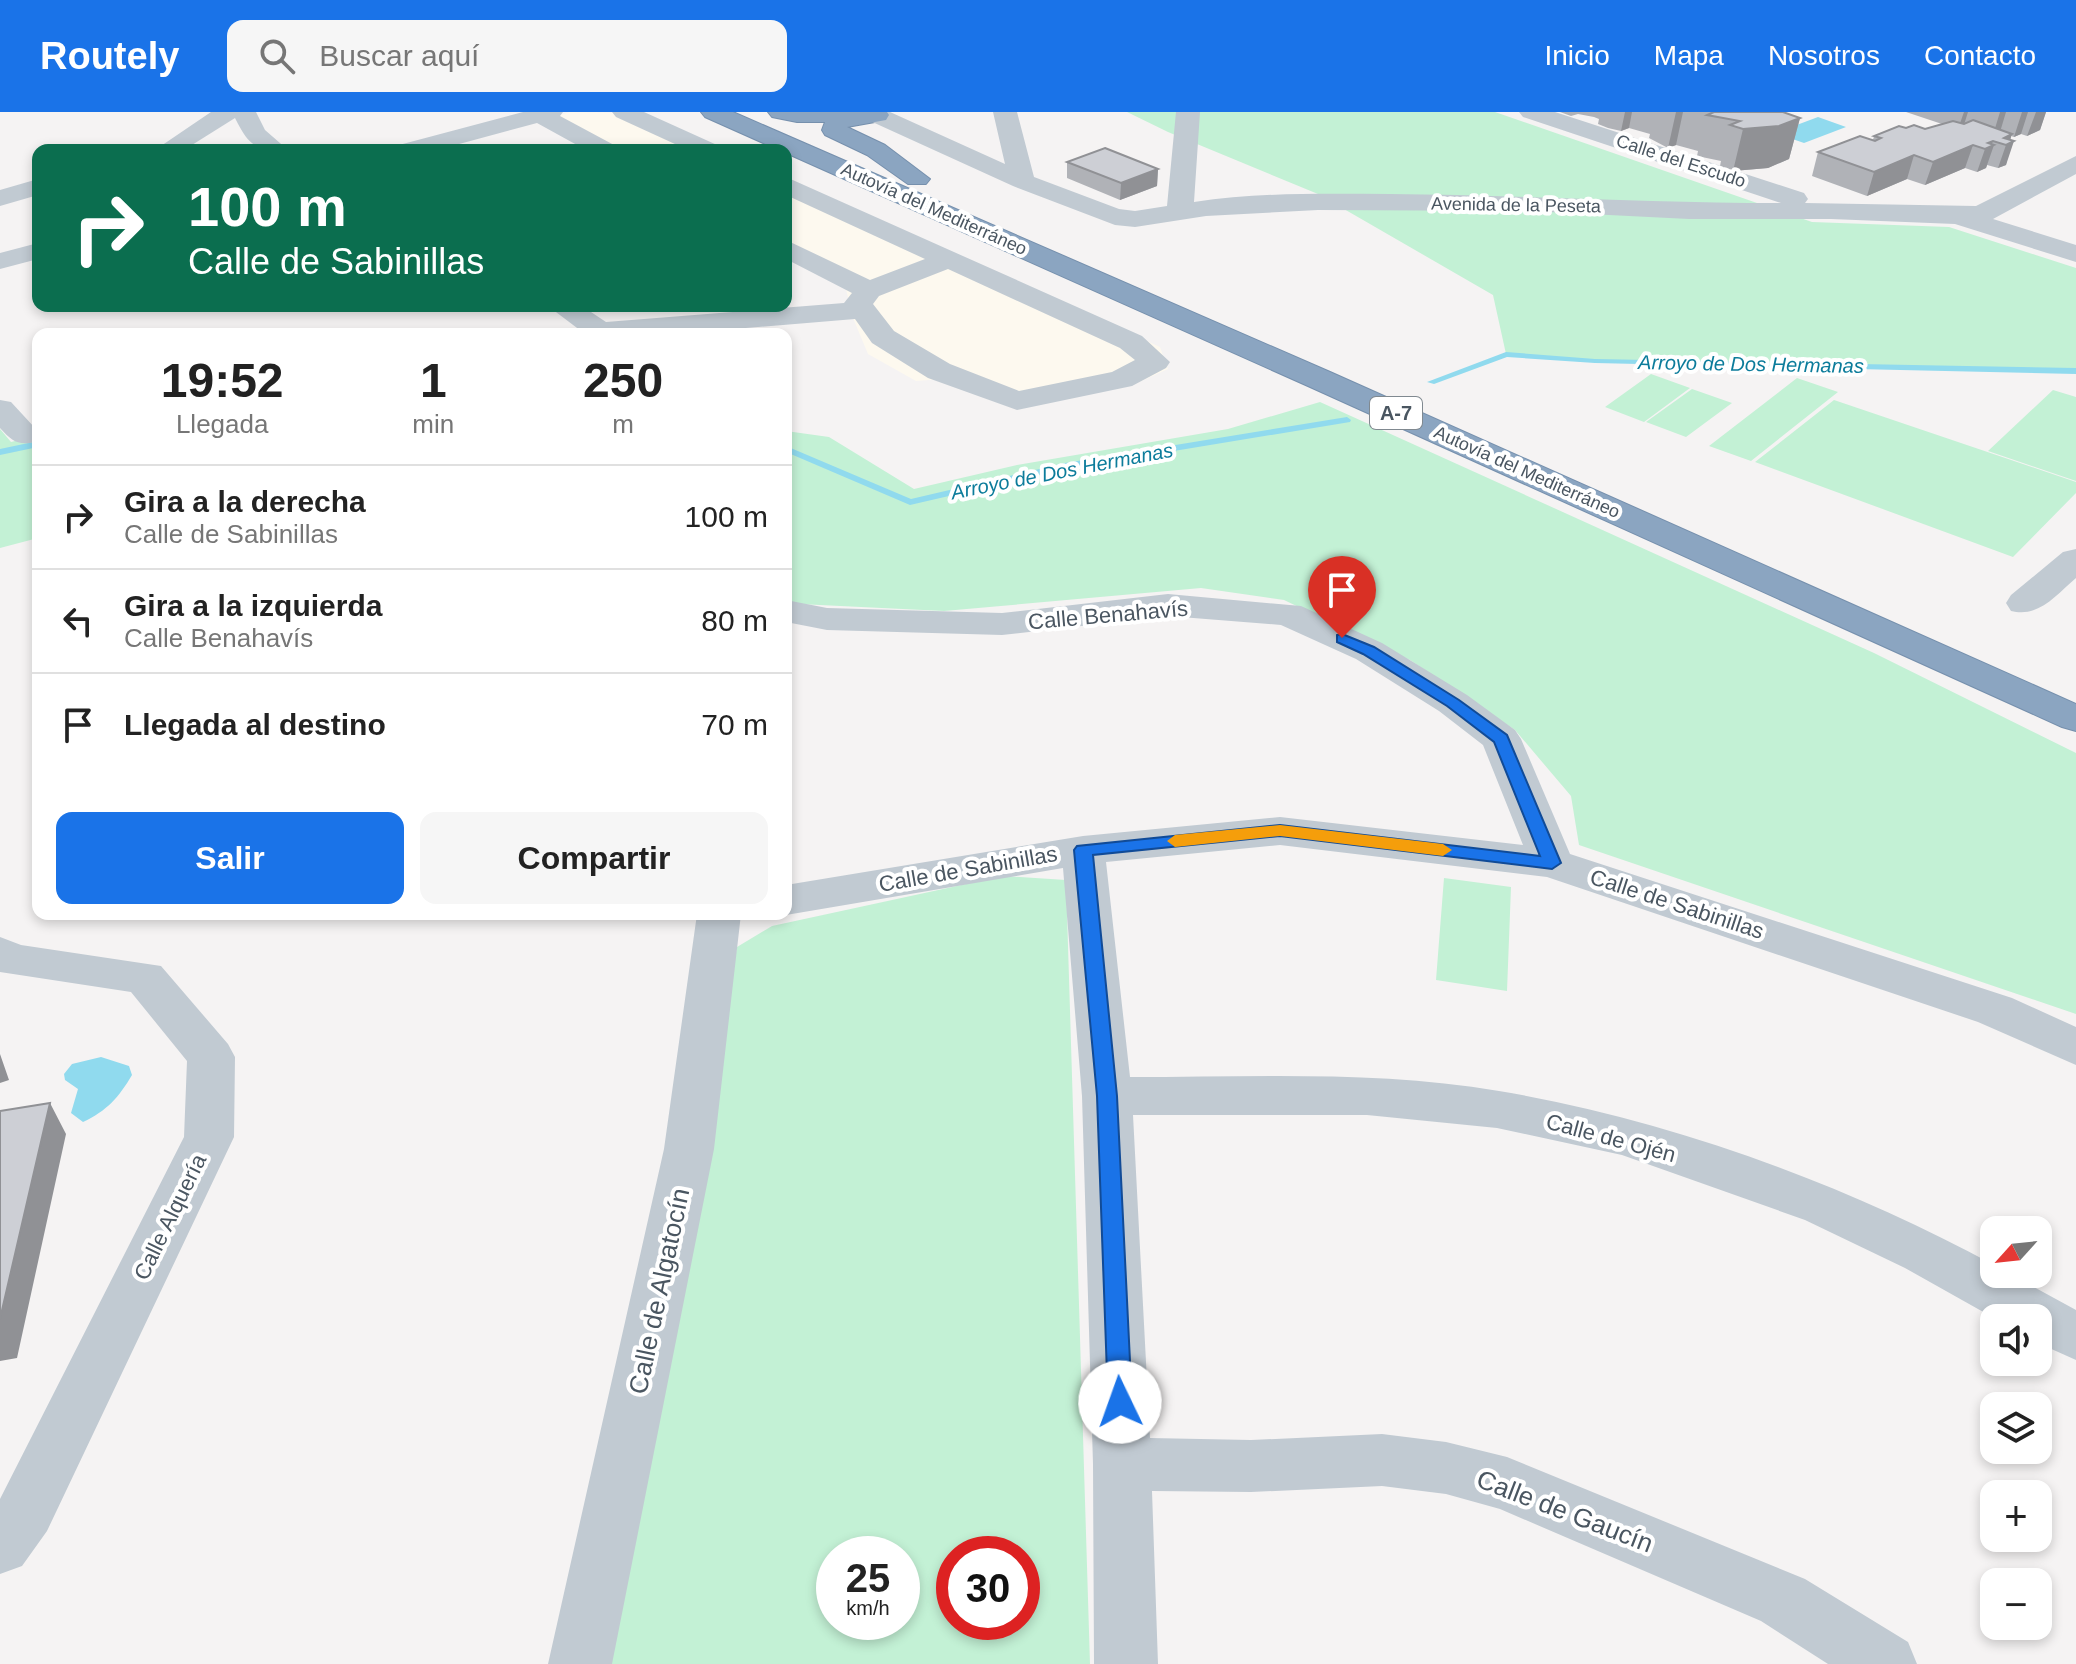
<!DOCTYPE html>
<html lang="es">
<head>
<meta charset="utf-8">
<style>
  :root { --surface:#fff; --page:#f6f6f6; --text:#222; --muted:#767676; --line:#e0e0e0; --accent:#1a73e8 }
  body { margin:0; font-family:Helvetica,sans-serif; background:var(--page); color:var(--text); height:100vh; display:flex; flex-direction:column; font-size:30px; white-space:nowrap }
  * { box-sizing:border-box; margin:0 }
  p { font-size:26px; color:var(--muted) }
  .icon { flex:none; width:44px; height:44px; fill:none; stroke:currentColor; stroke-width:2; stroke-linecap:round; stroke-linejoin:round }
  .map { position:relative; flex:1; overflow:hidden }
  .side { position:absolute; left:32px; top:216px; width:760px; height:592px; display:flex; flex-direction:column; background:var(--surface); border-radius:16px; box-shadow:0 4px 12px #0003 }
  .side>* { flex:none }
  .hud { position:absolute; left:32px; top:32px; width:760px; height:168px; border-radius:16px; box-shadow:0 4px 12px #0003; background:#0b6e4f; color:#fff; overflow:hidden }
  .needle { width:52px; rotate:243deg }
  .fabs { position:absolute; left:1980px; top:1104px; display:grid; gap:16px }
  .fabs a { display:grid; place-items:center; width:72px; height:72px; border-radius:16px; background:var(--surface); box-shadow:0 4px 12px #0003; font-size:40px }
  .speed { position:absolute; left:816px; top:1424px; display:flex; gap:16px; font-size:40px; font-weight:700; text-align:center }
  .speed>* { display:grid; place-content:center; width:104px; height:104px; border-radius:50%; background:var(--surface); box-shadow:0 4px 12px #0003; line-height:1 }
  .speed small { font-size:20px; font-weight:400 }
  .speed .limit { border:12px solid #d22; background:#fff; color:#111 }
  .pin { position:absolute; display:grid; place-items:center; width:68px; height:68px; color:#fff; margin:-82px -34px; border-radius:50% 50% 50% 0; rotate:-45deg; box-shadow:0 0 8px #0007 }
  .pin .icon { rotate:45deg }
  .me { position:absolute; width:88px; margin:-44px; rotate:357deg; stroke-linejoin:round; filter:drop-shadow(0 0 6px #0008) }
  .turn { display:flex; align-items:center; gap:28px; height:168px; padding:0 24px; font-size:36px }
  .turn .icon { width:104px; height:104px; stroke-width:2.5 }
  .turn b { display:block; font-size:56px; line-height:68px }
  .eta { display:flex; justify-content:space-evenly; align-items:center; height:136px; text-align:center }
  .eta b { font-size:48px; font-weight:600; line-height:56px }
  .primary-button { display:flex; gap:16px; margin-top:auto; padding:16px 24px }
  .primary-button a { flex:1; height:92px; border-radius:16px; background:var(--accent); color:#fff; font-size:32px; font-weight:600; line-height:92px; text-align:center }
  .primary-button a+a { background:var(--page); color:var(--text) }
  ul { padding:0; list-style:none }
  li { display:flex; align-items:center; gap:24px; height:104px; padding:0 24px; border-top:2px solid var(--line) }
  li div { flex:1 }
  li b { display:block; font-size:30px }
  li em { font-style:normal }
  header { display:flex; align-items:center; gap:48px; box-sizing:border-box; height:112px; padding:0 40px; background:var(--accent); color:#fff }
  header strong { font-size:38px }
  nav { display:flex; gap:44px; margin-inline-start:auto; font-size:28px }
  .search { width:560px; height:72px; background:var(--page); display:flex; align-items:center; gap:20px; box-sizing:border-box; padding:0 28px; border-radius:16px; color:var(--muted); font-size:30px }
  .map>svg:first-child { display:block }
  .commercial { fill:#fdf9ef }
  .green { fill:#c3f1d5; fill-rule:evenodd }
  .water { fill:#90daee }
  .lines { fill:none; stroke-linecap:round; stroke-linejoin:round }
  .stream { fill:#90daee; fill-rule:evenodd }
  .highway-casing { stroke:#7690ad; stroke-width:2 }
  .minor { fill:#c1cad2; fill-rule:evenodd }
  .highway { fill:#8ba5c1; fill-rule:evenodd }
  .wall { fill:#b0b2b7 }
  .shaded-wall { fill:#909195 }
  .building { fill:#cdcfd5; stroke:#909195; stroke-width:2 }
  .route { fill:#1a73e8; stroke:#114b97; stroke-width:2 }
  .slow { fill:#f59e0b }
  .labels { text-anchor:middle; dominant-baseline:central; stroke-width:8; stroke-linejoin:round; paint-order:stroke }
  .far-street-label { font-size:18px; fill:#4a5661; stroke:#fff }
  .far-water-label { font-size:20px; font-style:italic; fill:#0c7c9b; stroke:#fff }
  .shield { fill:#fff; stroke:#808990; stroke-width:2 }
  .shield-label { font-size:20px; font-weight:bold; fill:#4a5661 }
  .street-label { font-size:22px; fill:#4a5661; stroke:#fff }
  .near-street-label { font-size:26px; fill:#4a5661; stroke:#fff }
</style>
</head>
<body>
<header>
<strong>Routely</strong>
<div class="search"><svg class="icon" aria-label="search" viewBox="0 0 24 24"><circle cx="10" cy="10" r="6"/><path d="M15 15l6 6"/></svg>Buscar aquí</div>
<nav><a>Inicio</a><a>Mapa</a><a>Nosotros</a><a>Contacto</a></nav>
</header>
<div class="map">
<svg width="2076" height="1552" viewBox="0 0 2076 1552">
  <rect width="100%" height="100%" fill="#f5f3f3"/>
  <!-- commercial -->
  <path class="commercial" d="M570,0L643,1L725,38H598L543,8Z
    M786,66L1160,235L1168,257L1137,271L1037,291L987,287L943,267L916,269L868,242L853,206L845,173L786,141Z"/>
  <!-- green -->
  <path class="green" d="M1127,0H1495L1812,110L1949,115L2076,156V259L1595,249L1506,242L1493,183L1318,82L1168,20Z
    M1651,262L1690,276L1644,310L1605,295Z
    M1797,266L1838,280L1751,349L1709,334Z
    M1692,277L1732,291L1686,325L1646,310Z
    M2053,278L2076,285V369L1988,339Z
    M1834,288L2076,370V381L2013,445L1755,350Z
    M1320,290L1874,541L2076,641V902L1579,733L1571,684L1515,618L1410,548L1284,488L1201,476L944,499L799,492L786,488V319L829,325L914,377L1017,353L1228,317Z
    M0,317L11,330L38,323V426L0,436Z
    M1003,764L1066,768L1090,1552H608L737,835L772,814ZM834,1442H902V1510H834ZM954,1442H1022V1510H954Z
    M1444,766L1511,775L1507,879L1436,868Z"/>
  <!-- water -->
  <path class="water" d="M1818,5L1846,15L1804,31L1775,21Z
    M101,945L129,954L132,963C119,985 107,999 83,1010L71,1001L78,977L65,968L64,962L72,952Z"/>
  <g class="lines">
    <!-- stream -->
    <path class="stream" d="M1506,240L1595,247L2076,256V262L1595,251L1507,245L1434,272L1427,270Z
      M1347,305L1351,308L1350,310L1065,357L910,393L786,340V334L911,387L1065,351Z
      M38,329V335L0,343V337Z"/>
    <!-- highway casing -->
    <g class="highway-casing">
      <path id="highway" d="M701,0H733L1330,260L2076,592V619L2062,615L1308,274L786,41V38H779L705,5Z
        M768,0H887L889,3L886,8L847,15L885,33L930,67L926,72H908L867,43L825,23L822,18L825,10H797L772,5Z"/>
    </g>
    <!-- minor -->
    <path class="minor" d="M211,0H256L265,18L288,38C256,38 250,36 235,6L184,38H155Z
      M523,0H563L560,4L614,33L617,38H586L537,11L437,38H396L399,33Z
      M612,0H644L717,33L720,38H688L616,5Z
      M867,0H890L1005,52L993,0H1017L1034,65L1119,97L1135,99L1167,94L1176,0H1200L1194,90C1258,80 1325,82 1390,82C1520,83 1651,91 1781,91L1523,5L1519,0H1555L1804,81L1808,87L1805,91L1976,94L2076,44V62L1993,107L2076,133V150L1955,112L1831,107H1689L1529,99L1318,98L1206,104L1135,115L1115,113L1013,74L868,8L865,3Z
      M786,65L1142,224L1170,250L1166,256L1132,274L1017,298L928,266L872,231L855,207L673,222H585L548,194H582L606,210L844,191L852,181L786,147V128L870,168L925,147L786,83ZM948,157L1120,236L1135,248L1112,260L1019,279L950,252L894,219L873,192L879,184Z
      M38,67V83L0,94V78Z
      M38,131V147L0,157V141Z
      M0,288L11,290L35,316L38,320L35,330C18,334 12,329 0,316Z
      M2076,437V466C2056,483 2039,506 2011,499L2006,491L2011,483L2063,440Z
      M1168,482L1301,494L1382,531L1467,583L1515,618L1521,627L1570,742L2012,886L2076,915V953L1978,910L1547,765L1280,733L1106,750L1130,965C1252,965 1378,958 1499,979C1670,1008 1842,1071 1994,1153V1162H2010L2076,1198V1248L2038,1231V1206H1994L1905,1156L1805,1108L1622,1043L1497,1016L1367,1003H1133L1150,1326L1251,1328L1382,1322L1446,1330L1507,1345L1805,1467L1908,1530L1917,1552H1828L1761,1509L1500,1397L1446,1382L1382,1374L1251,1380L1152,1379L1158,1552H1094L1093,1352L1082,984L1063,756L786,803L783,802H786V773L1083,724L1280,705L1523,733L1483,633L1439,599L1356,547L1281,513L1168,504L1002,523L827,518L786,510V488L827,496L1002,501Z
      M697,802H741L714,1037L612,1552H548L664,1037Z
      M0,825L21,833L161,854L228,932L235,945L234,1025L47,1419L22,1454L0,1462V1387L184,1025L187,949L131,880L0,860Z"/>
    <!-- highway -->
    <use href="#highway" class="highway"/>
  </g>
  <!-- wall -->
  <path class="wall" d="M1560,0H1783L1800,6L1789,47L1768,56L1733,59L1720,54L1721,49L1697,44L1698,39L1676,33L1668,36L1649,26L1650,22L1629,16L1621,19L1608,16L1598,12L1599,7L1594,5L1578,2L1571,4Z
    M1906,0H2046L2040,18L2027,24L2021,22L2014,25L2011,24L2006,53L1998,56L1987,53L1986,56L1977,60L1965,56L1925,73L1907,67L1867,84L1812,64L1818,40L1873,28L1874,24L1906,16L1925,17L1942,12Z
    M1067,50L1158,57L1157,74L1120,88L1067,66Z"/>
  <!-- shaded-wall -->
  <path class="shaded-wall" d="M1625,0H1632L1629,16L1621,19Z
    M1676,0H1683L1676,33L1668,36Z
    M1964,0H1968L1963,16L1958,17Z
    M2000,0H2006L2000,20L1993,23Z
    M2022,0H2028L2021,22L2014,25Z
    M2036,0H2046L2040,18L2027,24Z
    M1800,6L1789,47L1768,56L1733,59L1743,17Z
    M2012,22L2009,31L2014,29L2006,53L1998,56L2006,33L2004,26Z
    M1993,29L1991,34L1994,33L1986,56L1977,60L1985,37L1988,31Z
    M1973,33L1965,56L1925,73L1933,50Z
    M1914,43L1907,67L1867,84L1874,60Z
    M1158,57L1157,74L1120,88L1121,71Z
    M0,942L9,968L0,971Z
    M50,991L66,1022L17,1246L0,1249V1207Z"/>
  <!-- building -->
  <path class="building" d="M1714,0H1783L1800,6L1779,14L1743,17L1730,13L1740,9L1707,3Z
    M1973,8L2012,22L2004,26L2014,29L2006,33L1993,29L1988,31L1994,33L1985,37L1973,33L1933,50L1914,43L1874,60L1818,40L1860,24L1875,29L1881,26L1874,24L1899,14L1906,16L1914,13L1925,17L1953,9L1964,12Z
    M1105,36L1158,57L1121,71L1067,50Z
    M50,991L0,1207V999Z"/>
  <!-- route -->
  <path class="route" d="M1342,522L1374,535L1459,588L1507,623L1561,751L1552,757L1280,724L1093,743L1117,984L1132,1290L1128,1298L1120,1301L1111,1298L1108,1290L1097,984L1074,738L1077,734L1280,713L1540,744L1494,630L1447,594L1363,542L1337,530V523Z"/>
  <!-- slow -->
  <path class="slow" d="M1280,713L1443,732L1452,738L1443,744L1280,724L1175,735L1167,729L1175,723Z"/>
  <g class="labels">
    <!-- far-street labels -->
    <g class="far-street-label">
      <text transform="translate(1681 49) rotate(18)">Calle del Escudo</text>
      <text transform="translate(1516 93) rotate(1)">Avenida de la Peseta</text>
      <text transform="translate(934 97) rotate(24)">Autovía del Mediterráneo</text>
      <text transform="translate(1527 360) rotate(24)">Autovía del Mediterráneo</text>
    </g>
    <!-- far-water labels -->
    <g class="far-water-label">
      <text transform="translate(1751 252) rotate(1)">Arroyo de Dos Hermanas</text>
      <text transform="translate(1062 359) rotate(-11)">Arroyo de Dos Hermanas</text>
    </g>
    <!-- shield labels -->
    <rect class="shield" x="1370" y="285" width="52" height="32" rx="6"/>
    <g class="shield-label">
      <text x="1396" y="301">A-7</text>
    </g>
    <!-- street labels -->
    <g class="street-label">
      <text transform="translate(1108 503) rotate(-5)">Calle Benahavís</text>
      <text transform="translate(968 757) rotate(-10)">Calle de Sabinillas</text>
      <text transform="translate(1677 792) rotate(18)">Calle de Sabinillas</text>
      <text transform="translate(1611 1026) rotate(15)">Calle de Ojén</text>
      <text transform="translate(170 1105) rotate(-64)">Calle Alquería</text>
    </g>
    <!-- near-street labels -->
    <g class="near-street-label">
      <text transform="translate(659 1179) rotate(-78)">Calle de Algatocín</text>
      <text transform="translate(1565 1399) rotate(21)">Calle de Gaucín</text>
    </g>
  </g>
</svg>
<div class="fabs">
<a><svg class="needle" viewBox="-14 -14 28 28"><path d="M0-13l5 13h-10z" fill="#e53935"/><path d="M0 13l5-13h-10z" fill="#767676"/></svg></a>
<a><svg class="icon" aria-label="sound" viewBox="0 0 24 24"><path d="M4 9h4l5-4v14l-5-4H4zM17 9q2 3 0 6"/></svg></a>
<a><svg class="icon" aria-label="layers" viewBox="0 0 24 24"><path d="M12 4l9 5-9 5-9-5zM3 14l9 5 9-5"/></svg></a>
<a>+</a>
<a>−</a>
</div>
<div class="speed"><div>25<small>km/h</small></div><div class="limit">30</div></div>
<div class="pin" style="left:1342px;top:526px;background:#d93025"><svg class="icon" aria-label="arrive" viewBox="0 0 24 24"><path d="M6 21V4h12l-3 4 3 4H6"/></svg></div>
<svg class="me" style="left:1120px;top:1290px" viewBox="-20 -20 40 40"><circle r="19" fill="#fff"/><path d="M0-13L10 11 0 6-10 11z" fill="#1a73e8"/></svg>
<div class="hud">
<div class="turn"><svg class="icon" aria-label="right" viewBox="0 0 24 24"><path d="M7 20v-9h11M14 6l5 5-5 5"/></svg><div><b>100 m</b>Calle de Sabinillas</div></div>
</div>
<section class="side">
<div class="eta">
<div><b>19:52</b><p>Llegada</p></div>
<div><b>1</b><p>min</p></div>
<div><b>250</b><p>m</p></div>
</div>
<ul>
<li><svg class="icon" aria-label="right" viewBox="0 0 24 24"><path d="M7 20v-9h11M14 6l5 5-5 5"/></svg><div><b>Gira a la derecha</b><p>Calle de Sabinillas</p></div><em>100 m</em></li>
<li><svg class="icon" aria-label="left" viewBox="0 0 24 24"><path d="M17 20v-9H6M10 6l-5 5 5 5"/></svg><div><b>Gira a la izquierda</b><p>Calle Benahavís</p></div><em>80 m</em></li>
<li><svg class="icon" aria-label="arrive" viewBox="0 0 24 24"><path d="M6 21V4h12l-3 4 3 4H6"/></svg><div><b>Llegada al destino</b></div><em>70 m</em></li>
</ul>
<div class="primary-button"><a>Salir</a><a>Compartir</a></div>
</section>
</div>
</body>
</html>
